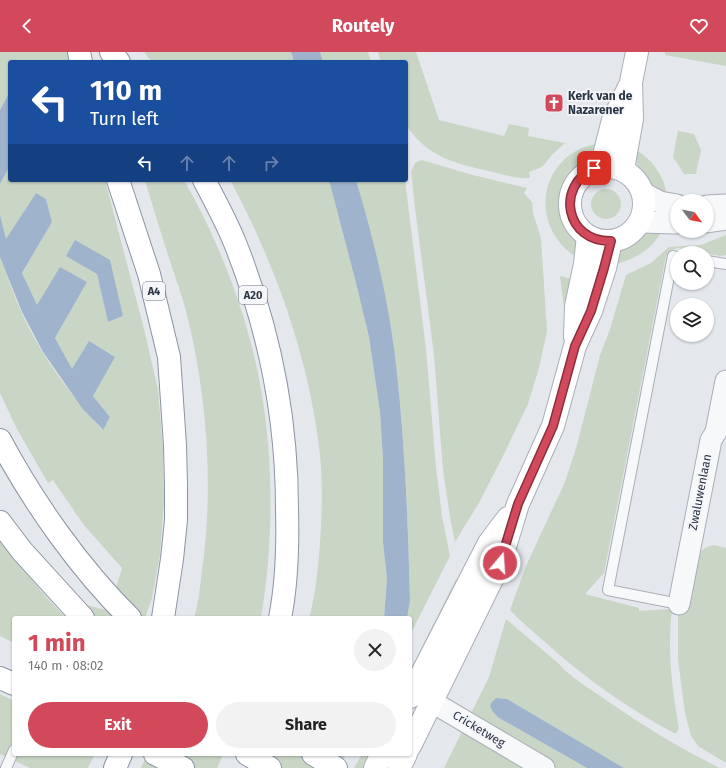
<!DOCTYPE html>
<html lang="en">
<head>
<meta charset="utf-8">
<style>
  :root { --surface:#fff; --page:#f2f2f2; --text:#222; --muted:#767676; --accent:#d1495b }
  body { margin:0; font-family:"Fira Sans",sans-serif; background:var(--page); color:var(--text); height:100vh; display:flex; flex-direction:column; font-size:15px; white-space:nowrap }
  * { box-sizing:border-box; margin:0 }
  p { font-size:13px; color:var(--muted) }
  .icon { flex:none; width:22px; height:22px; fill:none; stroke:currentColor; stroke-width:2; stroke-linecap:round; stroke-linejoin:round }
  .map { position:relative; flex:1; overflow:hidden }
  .details { position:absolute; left:12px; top:564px; width:400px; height:140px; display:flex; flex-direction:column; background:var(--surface); border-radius:4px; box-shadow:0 1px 3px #0004 }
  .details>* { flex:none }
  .hud { position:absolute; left:8px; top:8px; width:400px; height:122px; border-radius:4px; box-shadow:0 1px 3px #0004; background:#1a4fa0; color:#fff; overflow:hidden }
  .needle { width:26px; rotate:122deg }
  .tools { position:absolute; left:670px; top:142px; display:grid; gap:8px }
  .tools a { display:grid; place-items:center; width:44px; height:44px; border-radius:50%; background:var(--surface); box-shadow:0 1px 3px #0004; font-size:20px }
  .pin { position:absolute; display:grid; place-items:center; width:34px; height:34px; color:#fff; margin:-17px; border-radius:8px; box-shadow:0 2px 6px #0006 }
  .me { position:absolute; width:44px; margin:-22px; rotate:18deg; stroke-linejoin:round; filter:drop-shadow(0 0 3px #0008) }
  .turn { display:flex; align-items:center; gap:14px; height:84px; padding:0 16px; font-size:18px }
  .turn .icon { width:52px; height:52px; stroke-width:2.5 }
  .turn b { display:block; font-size:28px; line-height:34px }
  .lanes { display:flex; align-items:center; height:38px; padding:0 16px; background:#0003; justify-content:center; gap:20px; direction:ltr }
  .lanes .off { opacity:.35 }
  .round { display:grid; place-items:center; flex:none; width:42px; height:42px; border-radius:21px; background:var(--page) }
  .headline { display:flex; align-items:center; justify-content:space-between; height:68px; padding:0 16px }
  h1 { font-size:24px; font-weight:700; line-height:30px; color:var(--accent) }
  .cta { display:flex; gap:8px; margin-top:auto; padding:8px 16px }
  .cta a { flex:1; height:46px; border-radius:24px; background:var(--accent); color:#fff; font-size:16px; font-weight:700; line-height:46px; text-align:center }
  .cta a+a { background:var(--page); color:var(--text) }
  header { display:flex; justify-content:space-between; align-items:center; height:52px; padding:0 16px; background:var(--accent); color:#fff; font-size:18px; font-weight:700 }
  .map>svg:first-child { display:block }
  .green { fill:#c9d6c5; fill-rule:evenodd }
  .water { fill:#9fb4cc }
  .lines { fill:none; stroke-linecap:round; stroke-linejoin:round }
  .lane-casing { stroke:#a9aeb7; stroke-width:12 }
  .street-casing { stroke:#a9aeb7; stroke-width:23 }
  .secondary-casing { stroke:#a9aeb7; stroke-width:24 }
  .highway-casing { stroke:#8b94a3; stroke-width:24 }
  .lane { stroke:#f7f8fa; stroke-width:10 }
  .street { stroke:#f7f8fa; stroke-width:21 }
  .secondary { stroke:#fff; stroke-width:22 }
  .highway { stroke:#fff; stroke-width:22 }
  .route-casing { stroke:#882f3b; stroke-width:10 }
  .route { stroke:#d1495b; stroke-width:7 }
  .labels { text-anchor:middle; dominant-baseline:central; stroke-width:3.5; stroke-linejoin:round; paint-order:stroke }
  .shield { fill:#f4f6f9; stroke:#676e7b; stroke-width:1 }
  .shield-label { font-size:11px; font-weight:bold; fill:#2b3445 }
  .poi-label { font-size:12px; font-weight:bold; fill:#2b3445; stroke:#f4f6f9; text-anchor:start }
  .street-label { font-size:12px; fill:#2b3445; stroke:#f4f6f9 }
</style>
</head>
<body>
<header><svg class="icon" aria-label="back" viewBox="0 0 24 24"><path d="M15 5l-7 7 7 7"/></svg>Routely<svg class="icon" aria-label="heart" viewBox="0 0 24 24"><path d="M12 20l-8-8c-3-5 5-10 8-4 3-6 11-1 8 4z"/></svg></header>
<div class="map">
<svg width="726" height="716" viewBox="0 0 726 716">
  <rect width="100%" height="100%" fill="#e4e7ec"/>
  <!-- green -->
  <path class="green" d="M0,0H76L78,10H10V44L8,43L0,58Z
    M144,0H291L294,10H152Z
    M320,0H368L371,10H323Z
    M378,0H416L439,68L504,84L509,72L529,76L528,84L565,91L553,102L542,115L529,120L530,126C518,127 505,123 493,120C457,112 428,106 406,73V10H381Z
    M665,0H726V14L665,3Z
    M678,79L694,82L701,98L696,122H684L673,105Z
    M601,91L594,106L576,118L568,128L563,139L561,153L562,159L565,170L577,191L576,205C526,172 540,99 601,91Z
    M636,98C653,108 664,124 667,143C661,139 652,136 647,131C640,123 634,109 636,98Z
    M422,108L469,122L527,136L524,141L532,150L533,161L541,186L547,279L539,316L528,352L503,404L480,449L455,490L450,465L443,418L434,303L415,156L411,119L415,111Z
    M10,114V128H105L144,277L158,338L163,397L164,450L160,502L152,546L145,566H76L64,547L109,559L122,516L83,472L53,428L48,431L17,377L0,341V205C8,223 13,242 21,259C40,303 71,343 102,378L110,365L72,318L55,286L87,230L37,254L22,221L52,170L46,147L36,141L6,188L0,163V132ZM97,222L123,264L108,270Z
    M145,128H184C221,193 250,269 262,343C274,415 273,494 261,566H194C199,550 200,534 202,518C214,435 207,340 186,259C182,243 176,228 171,212C162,184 153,156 145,128Z
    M230,128H329L356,231L369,285L380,360L383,408V491L387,527L384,566H309C316,542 318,516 320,491C322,462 323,433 320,403C310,309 275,211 230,128Z
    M356,128H405L426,297L436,415L442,464L450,504L410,583V566H407L410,549C408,470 405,391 396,312C389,250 373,188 356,128Z
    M591 152a15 15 0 1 1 30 0a15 15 0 1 1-30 0Z
    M654,178L661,180C651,199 633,208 613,213C614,209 615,204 618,200C627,190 642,182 654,178Z
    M726,183V203L720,204L678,196L671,198L666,204L604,521L585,542L639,556V559L672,557C667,599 672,636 679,677L676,681H674C627,656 585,626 546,591C534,580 521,570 510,558L526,514L565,430L577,393L600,303L610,277L626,223L651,211L669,195L701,193Z
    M560,224L571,227L566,270Z
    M0,485C19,514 42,541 66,566H14V591L0,584Z
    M714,493L726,496V711L698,694L691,684L685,661L678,608V559L686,560L688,559L697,505C701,498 705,495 714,493Z
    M456,527L461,530L410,632V619Z
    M506,567L558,611C572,627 592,638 609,650C645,675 681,697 720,716H624L507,647L496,646L499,666L587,716H444L489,625Z
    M0,642L14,649V702H95L88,716H30L0,702Z
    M147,702H223L217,716H141Z
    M266,702H346L339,716H260Z
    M362,702H376L370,716H354Z"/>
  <!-- water -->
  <path class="water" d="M291,0H320L323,10H294Z
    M8,43L10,44V114L0,132V58Z
    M329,128H356C374,188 389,250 396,312C405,391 408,470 410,549L407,566H384L387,527L383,491V408L380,360L369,285L356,231Z
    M36,141L46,147L52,170L22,221L37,253L60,215L87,230L55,286L72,317L89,289L115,305L93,344L110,365L103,378L82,356L43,300L22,260L0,205V163L6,187Z
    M75,188L110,208L123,264L108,270L97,222L66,204Z
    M496,646L507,647L624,716H587L499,666L493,660L490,654L492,650Z"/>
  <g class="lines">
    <!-- lane casing -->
    <g class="lane-casing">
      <path id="lane" d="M677,205L673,204L608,538L679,552
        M707,209L726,212
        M6,716L14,698"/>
    </g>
    <!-- street casing -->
    <g class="street-casing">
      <path id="street" d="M643,141L660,150L677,153
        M707,154L726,153
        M640,170L677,171
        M707,170L726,167
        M679,552L711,388L716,380L726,329
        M417,641L544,716"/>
    </g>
    <!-- secondary casing -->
    <g class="secondary-casing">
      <path id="secondary" d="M570 152a37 37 0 1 1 74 0a37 37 0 1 1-74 0Z
        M601,115L613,68L629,35
        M623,117L632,67L631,30L637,0
        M575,285L576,254L585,212L588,184
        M410,645L489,491L508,466
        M410,694L500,511L518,452L553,374L575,294L591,259L605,216L611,189
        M375,716L382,702
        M399,716L406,702"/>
    </g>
    <!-- highway casing -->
    <g class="highway-casing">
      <path id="highway" d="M79,0L81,10
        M111,0L119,10
        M118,128L149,222L169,305L175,393L176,432V468L172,507L163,566
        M204,128C215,149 226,169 235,191C269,276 287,366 287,457C288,493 287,531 280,566
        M0,388C33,450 80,517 130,566
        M0,470L22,499L83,566
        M0,626L14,632
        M155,702L183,716
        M247,702L270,716
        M313,702L336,716
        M115,716L121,702"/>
    </g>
    <!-- lane -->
    <use href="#lane" class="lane"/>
    <!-- street -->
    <use href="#street" class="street"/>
    <!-- secondary -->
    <use href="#secondary" class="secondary"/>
    <!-- highway -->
    <use href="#highway" class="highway"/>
  </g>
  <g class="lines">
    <!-- route casing -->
    <g class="route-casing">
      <path id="route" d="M500,511L518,452L553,374L575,294L591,259L604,216L611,189C566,190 555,135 594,116"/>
    </g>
    <!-- route -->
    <use href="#route" class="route"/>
  </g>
  <!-- icons -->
  <defs>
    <g id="church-square" transform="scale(1)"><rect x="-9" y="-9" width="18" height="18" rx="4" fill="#d1495b" stroke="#f4f6f9"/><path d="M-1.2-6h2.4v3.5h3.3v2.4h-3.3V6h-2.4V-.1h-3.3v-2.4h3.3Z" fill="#fff"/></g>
  </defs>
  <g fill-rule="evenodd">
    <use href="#church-square" x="554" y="51"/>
  </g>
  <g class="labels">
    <!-- shield labels -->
    <g class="shield">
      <rect x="143" y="230" width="22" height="18" rx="3"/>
      <rect x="239" y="234" width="28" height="18" rx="3"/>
    </g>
    <g class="shield-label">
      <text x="154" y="239">A4</text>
      <text x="253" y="243">A20</text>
    </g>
    <!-- poi labels -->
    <g class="poi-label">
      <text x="568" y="44">Kerk van de<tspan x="568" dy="14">Nazarener</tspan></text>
    </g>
    <!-- street labels -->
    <g class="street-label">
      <text transform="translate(700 440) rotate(-79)">Zwaluwenlaan</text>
      <text transform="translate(479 677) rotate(31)">Cricketweg</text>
    </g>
  </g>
</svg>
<div class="tools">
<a><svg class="needle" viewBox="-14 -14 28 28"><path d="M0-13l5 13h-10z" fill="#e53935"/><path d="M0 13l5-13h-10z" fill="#767676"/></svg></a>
<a><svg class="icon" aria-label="search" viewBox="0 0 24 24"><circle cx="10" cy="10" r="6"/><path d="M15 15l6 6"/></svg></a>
<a><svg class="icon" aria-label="layers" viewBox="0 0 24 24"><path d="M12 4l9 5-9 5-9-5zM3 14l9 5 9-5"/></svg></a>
</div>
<div class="pin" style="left:594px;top:116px;background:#d93025"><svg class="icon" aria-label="arrive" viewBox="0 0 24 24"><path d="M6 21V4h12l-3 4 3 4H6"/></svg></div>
<svg class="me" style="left:500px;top:511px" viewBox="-20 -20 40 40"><circle r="17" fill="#d1495b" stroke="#fff" stroke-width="3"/><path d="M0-11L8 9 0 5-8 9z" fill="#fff"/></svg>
<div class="hud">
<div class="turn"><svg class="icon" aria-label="left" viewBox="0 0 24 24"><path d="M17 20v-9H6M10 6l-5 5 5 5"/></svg><div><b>110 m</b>Turn left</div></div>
<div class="lanes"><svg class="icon" aria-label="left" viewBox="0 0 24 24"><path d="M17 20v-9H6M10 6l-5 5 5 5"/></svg><svg class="icon off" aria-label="ahead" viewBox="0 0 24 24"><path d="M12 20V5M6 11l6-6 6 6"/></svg><svg class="icon off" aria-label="ahead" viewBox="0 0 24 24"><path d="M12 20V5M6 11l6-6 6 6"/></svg><svg class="icon off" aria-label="right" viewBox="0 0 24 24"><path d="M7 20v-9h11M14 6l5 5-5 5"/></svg></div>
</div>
<section class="details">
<div class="headline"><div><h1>1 min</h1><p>140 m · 08:02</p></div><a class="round"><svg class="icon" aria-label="close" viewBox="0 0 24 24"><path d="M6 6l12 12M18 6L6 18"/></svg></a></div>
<div class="cta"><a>Exit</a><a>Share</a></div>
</section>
</div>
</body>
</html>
